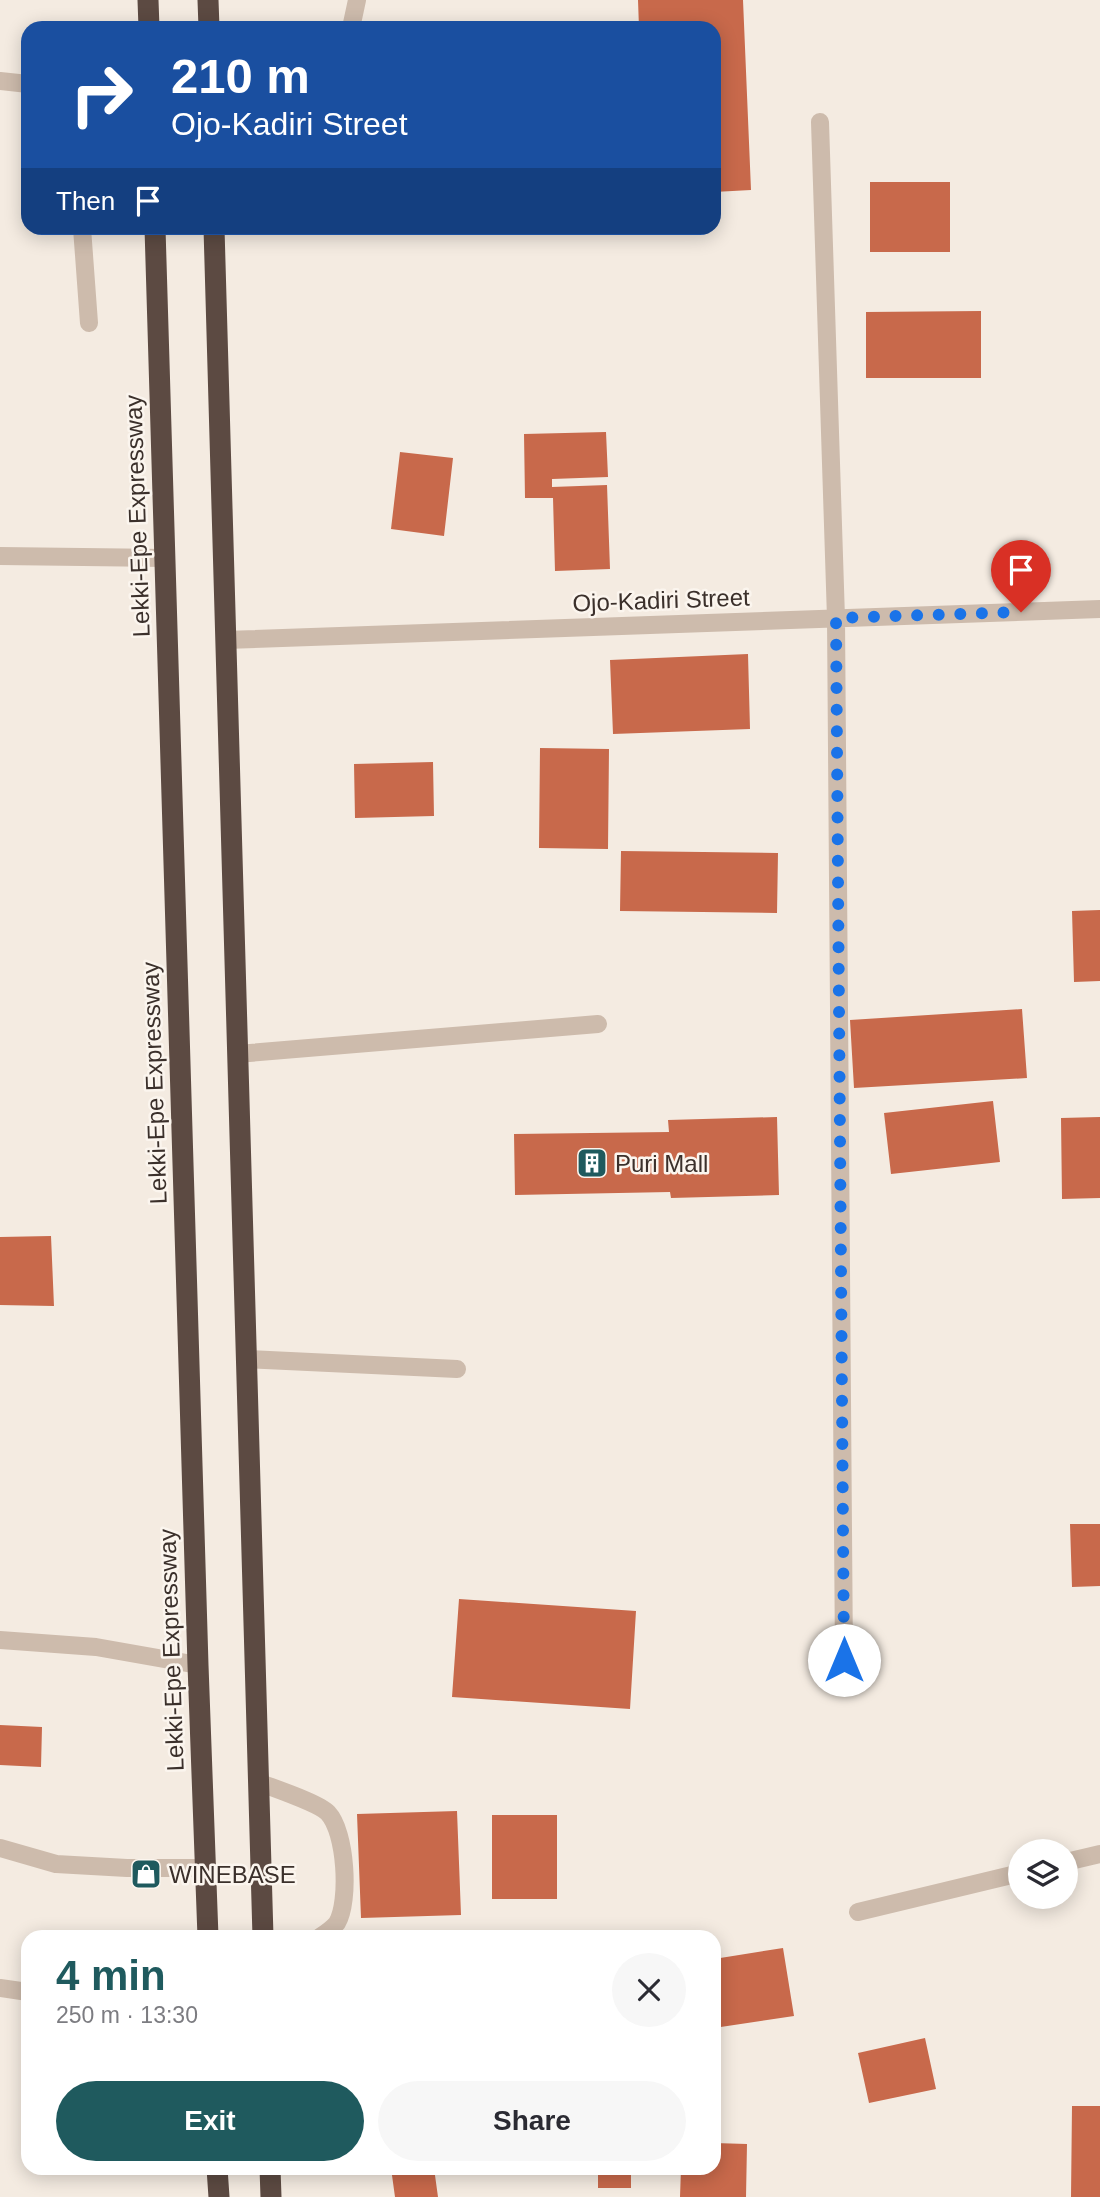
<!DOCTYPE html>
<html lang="en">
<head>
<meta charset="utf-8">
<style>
  :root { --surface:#fff; --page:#f7f7f7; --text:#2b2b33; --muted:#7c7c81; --accent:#1f5a5e }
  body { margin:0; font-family:Arial,sans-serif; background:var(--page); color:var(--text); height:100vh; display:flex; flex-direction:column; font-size:26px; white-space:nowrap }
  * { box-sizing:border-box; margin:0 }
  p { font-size:23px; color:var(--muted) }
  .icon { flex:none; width:38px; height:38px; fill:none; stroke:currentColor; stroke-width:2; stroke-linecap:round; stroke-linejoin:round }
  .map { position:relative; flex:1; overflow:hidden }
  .details { position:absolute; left:21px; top:1930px; width:700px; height:245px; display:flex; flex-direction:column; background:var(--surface); border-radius:21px; box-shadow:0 4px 18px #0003 }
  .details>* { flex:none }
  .banner { position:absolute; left:21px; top:21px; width:700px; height:214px; border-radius:21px; box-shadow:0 4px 18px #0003; background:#1a4fa0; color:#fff; overflow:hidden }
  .controls { position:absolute; left:1008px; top:1839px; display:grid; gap:14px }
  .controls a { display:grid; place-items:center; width:70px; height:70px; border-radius:50%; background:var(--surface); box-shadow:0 4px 18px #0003; font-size:35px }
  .pin { position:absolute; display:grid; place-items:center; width:60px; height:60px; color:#fff; margin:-72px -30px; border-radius:50% 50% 50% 0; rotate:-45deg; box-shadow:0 0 7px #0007 }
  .pin .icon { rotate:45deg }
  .me { position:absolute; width:77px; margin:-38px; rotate:0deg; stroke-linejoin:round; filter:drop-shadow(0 0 5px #0008) }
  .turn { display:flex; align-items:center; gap:24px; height:147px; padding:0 35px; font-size:32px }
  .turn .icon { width:91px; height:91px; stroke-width:2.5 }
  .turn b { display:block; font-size:49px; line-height:60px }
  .then { display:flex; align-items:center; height:66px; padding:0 35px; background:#0003; gap:14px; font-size:26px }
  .round { display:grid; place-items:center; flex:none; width:74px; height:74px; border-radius:37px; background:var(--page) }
  .head { display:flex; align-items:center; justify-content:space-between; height:119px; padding:0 35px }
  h1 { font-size:42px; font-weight:800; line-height:52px; color:var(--accent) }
  .action { display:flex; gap:14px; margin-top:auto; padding:14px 35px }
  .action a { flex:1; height:80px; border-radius:42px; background:var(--accent); color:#fff; font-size:28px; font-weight:800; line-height:80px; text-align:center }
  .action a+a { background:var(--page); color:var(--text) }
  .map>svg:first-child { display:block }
  .building { fill:#c8694b }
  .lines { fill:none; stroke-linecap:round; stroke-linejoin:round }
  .minor { stroke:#cdbbac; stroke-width:18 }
  .highway { stroke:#5c4a42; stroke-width:21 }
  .route { stroke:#1a73e8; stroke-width:12; stroke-dasharray:0 21.6 }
  .labels { text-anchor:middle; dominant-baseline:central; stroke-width:5; stroke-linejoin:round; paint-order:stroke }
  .street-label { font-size:24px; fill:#3b302b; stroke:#fbf5ee }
  .poi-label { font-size:24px; fill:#3b302b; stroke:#fbf5ee; text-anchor:start }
</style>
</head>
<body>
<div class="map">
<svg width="1100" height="2197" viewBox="0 0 1100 2197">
  <rect width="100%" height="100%" fill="#f4ebe1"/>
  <!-- building -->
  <path class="building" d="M638,0H743L751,190L714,192V28H639Z
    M870,182H950V252H870Z
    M981,311V378H866V312Z
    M606,432L608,477L552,479V487L607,485L610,569L555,571L553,498H525L524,434Z
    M400,452L453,458L444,536L391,529Z
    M748,654L750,729L613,734L610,660Z
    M540,748L609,749L608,849L539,848Z
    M433,762L434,816L355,818L354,764Z
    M621,851L778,853L777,913L620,911Z
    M1100,910V981L1074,982L1072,911Z
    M1022,1009L1027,1078L854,1088L850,1020Z
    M993,1101L1000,1162L891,1174L884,1113Z
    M777,1117L779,1195L671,1198L670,1192L515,1195L514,1134L669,1132L668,1120Z
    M1100,1117V1198L1062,1199L1061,1118Z
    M51,1236L54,1306L0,1305V1237Z
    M1070,1524H1100V1586L1072,1587Z
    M459,1599L636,1611L630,1709L452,1697Z
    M0,1725L42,1727L41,1767L0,1765Z
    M457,1811L461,1915L361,1918L357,1814Z
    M492,1815H557V1899H492Z
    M783,1948L794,2016L714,2028V1959Z
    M925,2038L936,2089L869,2103L858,2053Z
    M1072,2106H1100V2197H1071Z
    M714,2143L747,2144L746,2197H680L681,2168H714Z
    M391,2168H434L438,2197H395Z
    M598,2168H631V2188H598Z"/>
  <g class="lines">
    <!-- minor -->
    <path class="minor" d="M351,28L357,0
      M0,81L28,84
      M820,122L836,618L844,1660
      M82,228L89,323
      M0,556L165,558
      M225,640L1100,609
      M237,1054L598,1024
      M246,1359L457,1369
      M0,1640L96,1647L198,1665
      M258,1782C273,1788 319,1803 328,1813C346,1832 350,1901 337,1923C333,1928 326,1933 320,1937
      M0,1848L56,1864L127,1868H206
      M1066,1862L1100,1854
      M858,1912L1020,1873
      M0,1988L28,1992"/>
    <!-- highway -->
    <path class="highway" d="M148,0L149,28
      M208,0L209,28
      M155,228L198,1665L208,1937
      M214,228L263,1937
      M217,2168L219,2197
      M270,2168L271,2197"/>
  </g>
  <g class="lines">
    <!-- route -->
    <path class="route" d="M844,1660L836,618L1021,612"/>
  </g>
  <!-- icons -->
  <defs>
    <g id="building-square" transform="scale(1.575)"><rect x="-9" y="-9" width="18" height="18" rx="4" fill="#1f5a5e" stroke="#fbf5ee"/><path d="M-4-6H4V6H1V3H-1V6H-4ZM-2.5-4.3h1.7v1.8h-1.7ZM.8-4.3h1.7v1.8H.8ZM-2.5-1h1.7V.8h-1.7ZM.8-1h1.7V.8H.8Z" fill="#fff"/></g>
    <g id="shop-square" transform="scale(1.575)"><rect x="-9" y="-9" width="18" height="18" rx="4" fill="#1f5a5e" stroke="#fbf5ee"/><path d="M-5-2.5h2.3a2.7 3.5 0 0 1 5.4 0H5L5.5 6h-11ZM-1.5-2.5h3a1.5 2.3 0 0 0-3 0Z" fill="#fff"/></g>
  </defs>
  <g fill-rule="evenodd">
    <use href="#building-square" x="592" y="1163"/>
    <use href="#shop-square" x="146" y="1874"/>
  </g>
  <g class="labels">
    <!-- street labels -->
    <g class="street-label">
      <text transform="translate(137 516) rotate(-92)">Lekki-Epe Expressway</text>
      <text transform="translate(661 600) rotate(-2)">Ojo-Kadiri Street</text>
      <text transform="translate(154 1083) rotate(-92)">Lekki-Epe Expressway</text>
      <text transform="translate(171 1650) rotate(-92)">Lekki-Epe Expressway</text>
    </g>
    <!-- poi labels -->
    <g class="poi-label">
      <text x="615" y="1163">Puri Mall</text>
      <text x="169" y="1874">WINEBASE</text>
    </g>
  </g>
</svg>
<div class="controls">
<a><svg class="icon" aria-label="layers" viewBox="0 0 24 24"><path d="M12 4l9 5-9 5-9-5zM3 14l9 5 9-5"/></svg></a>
</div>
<div class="pin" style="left:1021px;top:612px;background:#d93025"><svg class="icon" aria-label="arrive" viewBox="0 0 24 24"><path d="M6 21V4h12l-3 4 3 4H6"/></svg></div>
<svg class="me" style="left:844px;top:1660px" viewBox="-20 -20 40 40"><circle r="19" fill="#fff"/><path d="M0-13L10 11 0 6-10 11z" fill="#1a73e8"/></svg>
<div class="banner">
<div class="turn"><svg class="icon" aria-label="right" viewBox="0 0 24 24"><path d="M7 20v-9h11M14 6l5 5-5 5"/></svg><div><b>210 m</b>Ojo-Kadiri Street</div></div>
<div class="then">Then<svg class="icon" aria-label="arrive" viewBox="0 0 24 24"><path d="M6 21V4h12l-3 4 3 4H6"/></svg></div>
</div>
<section class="details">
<div class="head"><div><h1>4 min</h1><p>250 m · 13:30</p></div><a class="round"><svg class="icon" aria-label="close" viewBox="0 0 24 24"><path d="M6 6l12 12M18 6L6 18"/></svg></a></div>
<div class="action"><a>Exit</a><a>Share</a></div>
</section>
</div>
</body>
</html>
